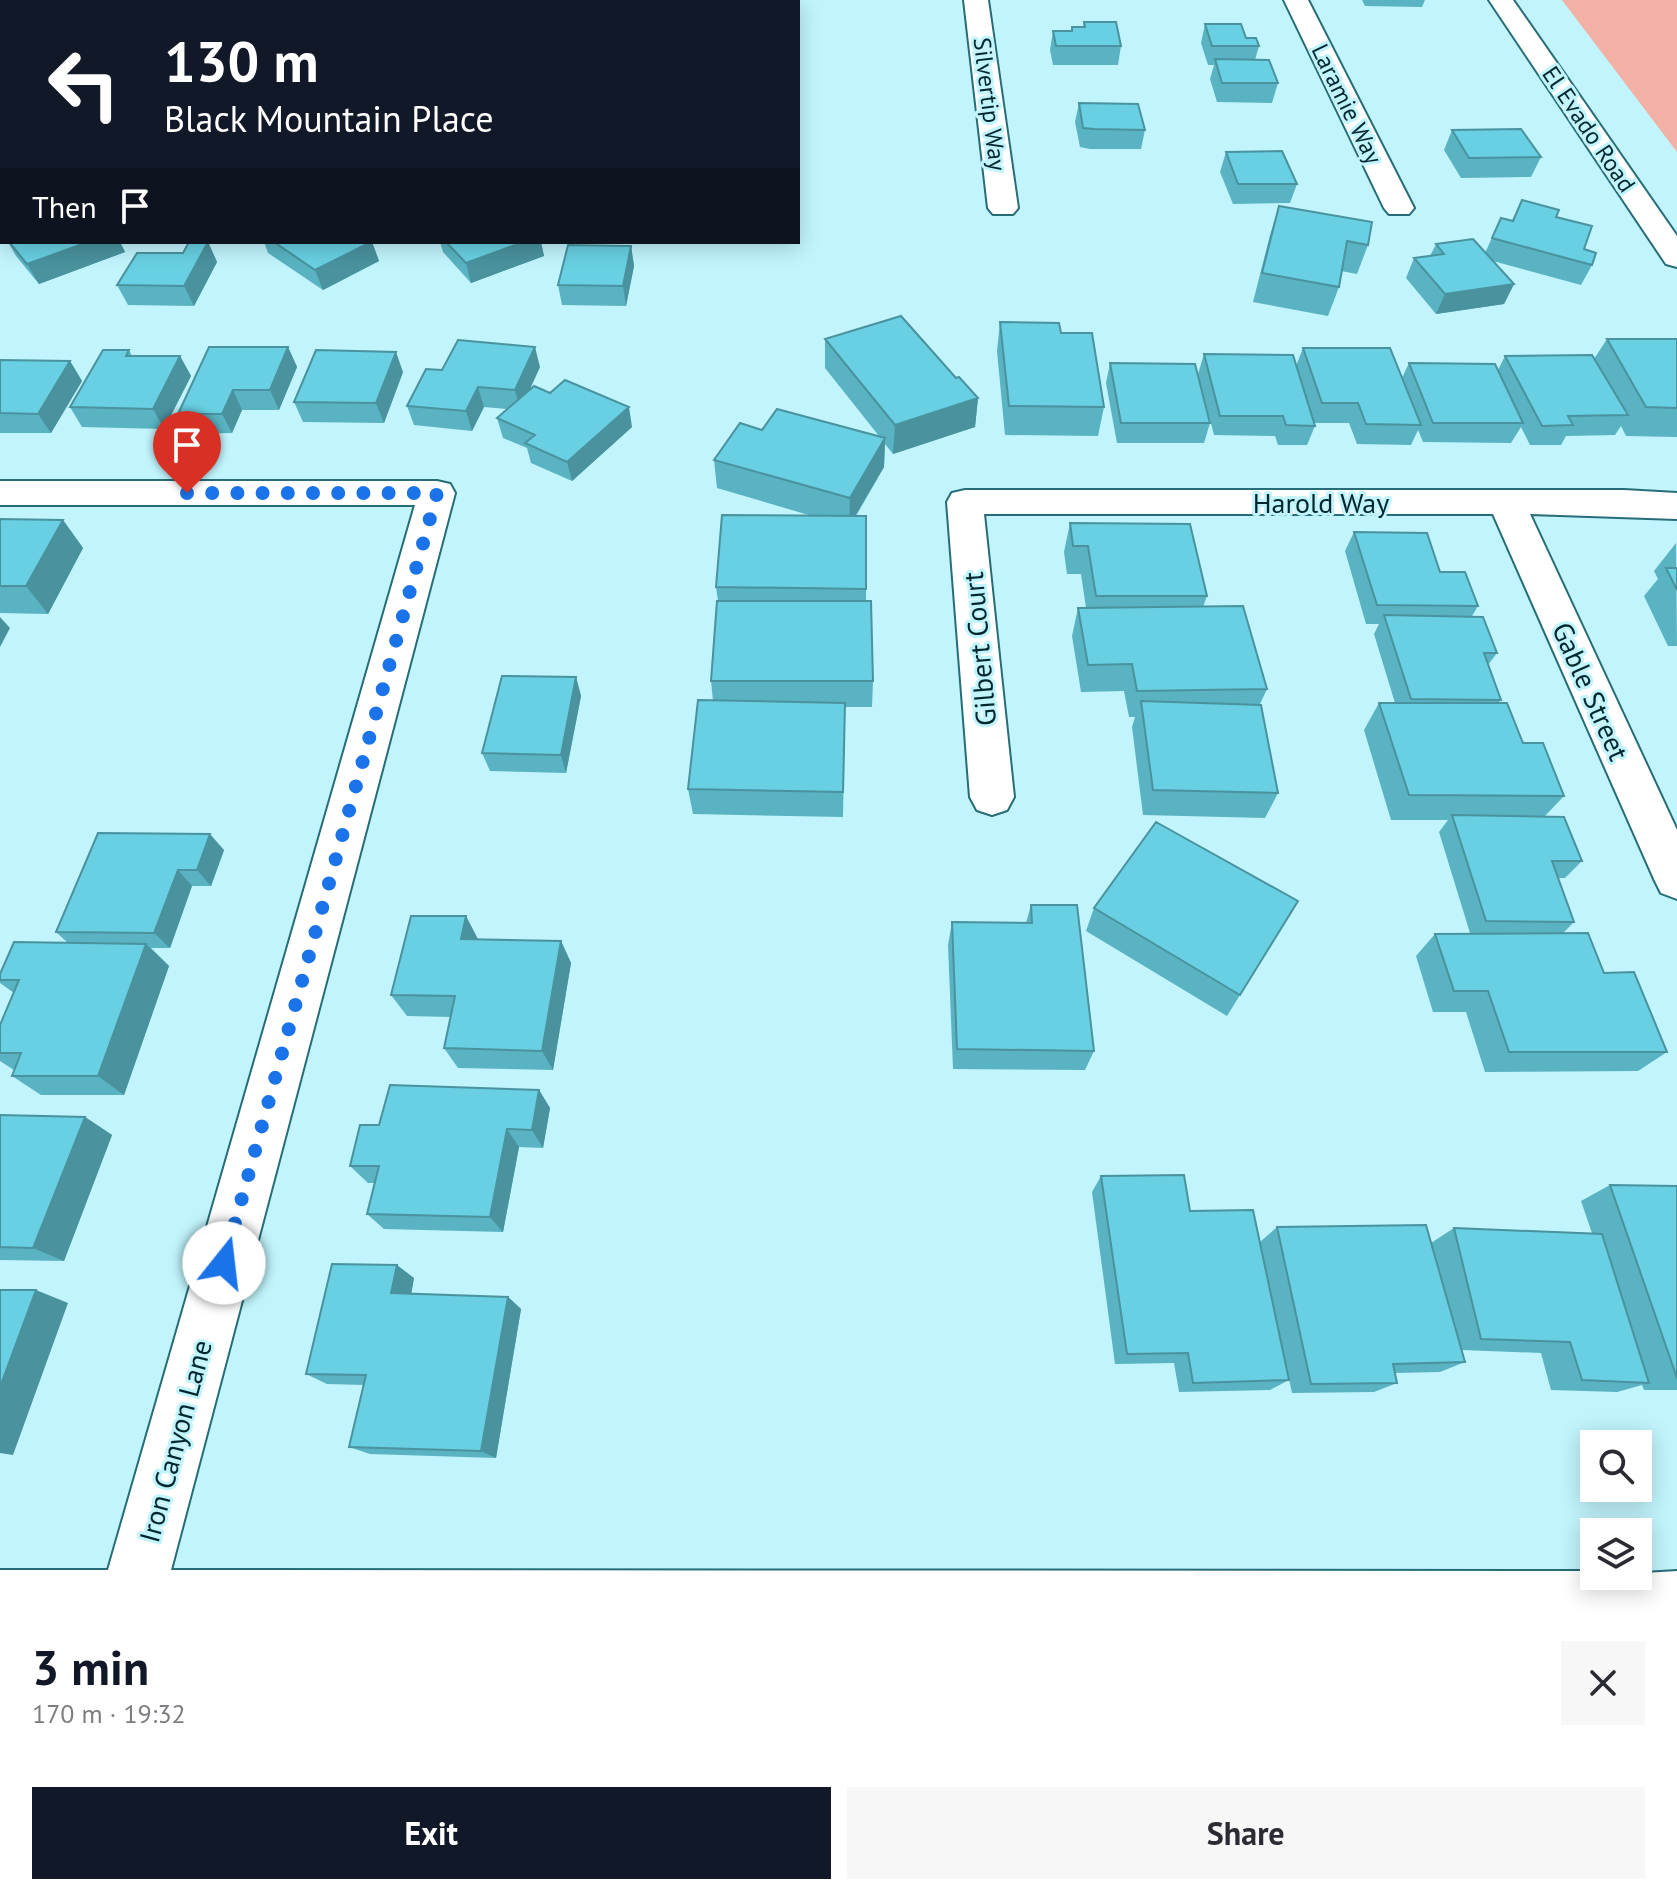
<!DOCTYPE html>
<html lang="en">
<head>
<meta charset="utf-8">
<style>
  :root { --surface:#fff; --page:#f7f7f7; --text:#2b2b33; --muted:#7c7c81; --accent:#111827 }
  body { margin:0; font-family:"PT Sans",sans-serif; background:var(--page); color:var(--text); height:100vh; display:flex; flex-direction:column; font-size:30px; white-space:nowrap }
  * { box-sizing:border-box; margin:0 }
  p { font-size:26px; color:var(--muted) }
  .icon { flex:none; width:44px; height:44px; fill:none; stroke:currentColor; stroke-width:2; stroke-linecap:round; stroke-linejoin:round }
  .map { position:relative; height:1615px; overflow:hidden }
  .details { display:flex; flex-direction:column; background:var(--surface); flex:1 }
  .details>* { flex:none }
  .top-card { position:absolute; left:0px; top:0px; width:800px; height:244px; box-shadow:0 4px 20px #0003; background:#111827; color:#fff; overflow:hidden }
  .buttons { position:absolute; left:1580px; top:1430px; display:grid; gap:16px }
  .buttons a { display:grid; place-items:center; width:72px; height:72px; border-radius:0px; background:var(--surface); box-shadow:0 4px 20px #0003; font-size:40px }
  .pin { position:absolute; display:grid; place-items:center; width:68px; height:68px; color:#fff; margin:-82px -34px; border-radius:50% 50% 50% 0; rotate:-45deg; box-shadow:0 0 8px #0007 }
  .pin .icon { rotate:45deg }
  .me { position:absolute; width:88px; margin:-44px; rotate:16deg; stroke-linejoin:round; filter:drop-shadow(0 0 6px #0008) }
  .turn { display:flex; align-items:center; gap:28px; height:168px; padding:0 32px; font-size:36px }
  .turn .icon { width:104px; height:104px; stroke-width:2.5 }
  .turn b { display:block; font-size:56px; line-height:68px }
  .then { display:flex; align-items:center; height:76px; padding:0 32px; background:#0003; gap:16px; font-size:30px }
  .round { display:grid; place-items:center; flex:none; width:84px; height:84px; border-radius:0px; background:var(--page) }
  .head { display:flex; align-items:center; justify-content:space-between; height:136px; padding:0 32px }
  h1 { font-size:48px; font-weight:600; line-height:60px; color:var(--accent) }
  .action { display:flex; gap:16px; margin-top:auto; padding:16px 32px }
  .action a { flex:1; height:92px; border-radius:0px; background:var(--accent); color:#fff; font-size:32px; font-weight:600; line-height:92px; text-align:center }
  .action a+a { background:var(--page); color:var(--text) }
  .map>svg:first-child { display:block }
  .green { fill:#f3b0a4 }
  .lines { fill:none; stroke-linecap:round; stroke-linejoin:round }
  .minor-casing { stroke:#266d78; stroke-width:4 }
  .tertiary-casing { stroke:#266d78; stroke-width:4 }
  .minor { fill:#fff; fill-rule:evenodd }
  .tertiary { fill:#fff; fill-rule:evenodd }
  .wall { fill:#59b3c2 }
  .shaded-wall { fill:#49929e }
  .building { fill:#68d0e2; stroke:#49929e; stroke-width:2 }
  .route { stroke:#1a73e8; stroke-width:14; stroke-dasharray:0 25.2 }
  .labels { text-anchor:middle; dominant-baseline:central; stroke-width:6; stroke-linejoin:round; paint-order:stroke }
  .far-street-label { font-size:24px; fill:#00272e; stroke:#c1f4fd }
  .street-label { font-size:28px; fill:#00272e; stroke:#c1f4fd }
</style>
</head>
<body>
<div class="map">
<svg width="1677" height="1615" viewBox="0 0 1677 1615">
  <rect width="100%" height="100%" fill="#c1f4fd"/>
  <!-- green -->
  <path class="green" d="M1562,0H1677V152Z"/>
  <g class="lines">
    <!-- minor casing -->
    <g class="minor-casing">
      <path id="minor" d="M320,0H344L319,2Z
        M643,0H667L642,2Z
        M964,0H988L1018,208L1013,214H993L988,208Z
        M1284,0H1308L1414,208L1409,214H1389L1384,208Z
        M0,481H437L450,484L455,493L171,1570L1594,1571V1576L1677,1571V1615H0V1570H108L415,505H0Z
        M965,490H1624L1677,493V519L1530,514L1677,830V899L1661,893L1654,879L1493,514H984L1014,797L1007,810L992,815L977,810L970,797L947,502L952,493Z"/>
    </g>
    <!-- tertiary casing -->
    <g class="tertiary-casing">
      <path id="tertiary" d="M1489,0H1513L1677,236V267L1666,264Z"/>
    </g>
    <!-- minor -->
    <use href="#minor" class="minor"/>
    <!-- tertiary -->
    <use href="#tertiary" class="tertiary"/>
  </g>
  <!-- wall -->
  <path class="wall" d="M44,0H115L113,2H45Z
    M1362,0H1425L1422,7L1365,6Z
    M1084,22L1121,46L1118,65H1053L1050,50L1053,31H1071L1072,27H1083Z
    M1205,24L1246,38L1259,46L1255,60L1278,83L1272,103L1217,102L1210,79L1214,65H1208L1201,43Z
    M0,80H2V166H0Z
    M1079,103L1145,130L1141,149H1090L1080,147L1075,122Z
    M1452,130L1541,157L1531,177L1461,178L1444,150Z
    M1226,152L1297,184L1290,203L1233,204L1220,172Z
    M1522,200L1556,217L1584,249L1592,265L1581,285L1493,261L1514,284L1504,304L1436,314L1406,278L1414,258L1430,256L1436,244L1485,253L1501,218L1512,221Z
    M1279,206L1368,245L1357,274L1341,271L1339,287L1328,316L1253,302L1270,235Z
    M8,242H120L125,252L39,284L16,256Z
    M208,242L217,262L194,306L128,305L117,285Z
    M264,242H372L379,261L323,290L268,253Z
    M440,242H541L544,256L471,283L443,252Z
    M631,246L634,266L626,306L562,305L558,285Z
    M1000,322L1061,333L1104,407L1098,436L1005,435L997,351Z
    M825,339L956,378L978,398L975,427L893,454L885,444L884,467L856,516L866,589V601L873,681L872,707H845L843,817L693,814L688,789L713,701L711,681L718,601L716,587L812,516L717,488L714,460L762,430L879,436L825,368Z
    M1607,339H1677V437L1626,436L1621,426L1615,435L1566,436L1561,445H1530L1521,427L1511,443L1423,442L1418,430L1411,445L1357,444L1349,423H1315V426L1307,445H1278L1275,436L1214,435L1198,374L1204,354L1296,366L1303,348L1402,378L1409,363L1498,370L1505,356L1594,359Z
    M288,347L297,367L279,410H242L232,433L189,434L178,414Z
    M129,350L132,356H180L191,376L164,429L82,427L70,407Z
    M0,360L70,361L82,381L51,433H0Z
    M1110,363L1210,423L1204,443H1117L1106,383Z
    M540,367L529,391L632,427L572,481L531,463L527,448L503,438L497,418L507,409L484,407L472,431L414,425L407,406L442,370Z
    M403,372L384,423L303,422L294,402Z
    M0,519L63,520L83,548L48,614L0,613Z
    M1070,523L1207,596L1203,607L1267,689L1260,704L1278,793L1265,818L1143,815L1132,727L1135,717H1129L1124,691L1081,692L1072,636L1078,608H1086L1081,574H1067L1064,552Z
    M1354,532L1440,572L1478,606L1472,616L1497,653L1488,665L1501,700L1498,703L1523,743L1564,796L1545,816L1582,861L1565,878H1558L1574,922L1563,933L1604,973L1667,1052L1638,1071L1485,1072L1466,1012H1433L1416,956L1435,934L1470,933L1439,832L1448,820H1391L1364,730L1379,703H1395L1374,634L1379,624H1366L1345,551Z
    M1676,543L1677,646H1668L1644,596L1658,579L1654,571Z
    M576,677L581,696L566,773L490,771L482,753Z
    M98,833L224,850L211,886H192L170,948H151L169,966L124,1095H41L12,1076L14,1070L0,1061V1025L14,993L0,983V974L68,943L56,932Z
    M1031,905L1094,1051L1085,1070L953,1069L948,945L952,922L1026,923Z
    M1094,908L1240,995L1227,1016L1086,931Z
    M478,939L561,941L571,963L553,1070L458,1068L444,1048L451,1017L407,1016L391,995Z
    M539,1090L550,1108L543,1148L519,1147L503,1232L384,1229L367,1214L374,1183H368L350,1166L379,1125Z
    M0,1115L85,1117L112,1135L64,1261L0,1260Z
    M1101,1176L1289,1380L1270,1390L1179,1392L1174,1363L1115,1364L1092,1192Z
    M1610,1185L1677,1186V1390H1644L1642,1385L1617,1392L1551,1390L1541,1353L1462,1350L1465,1362L1440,1372L1395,1373L1397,1383L1374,1392L1292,1393L1260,1242L1277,1227L1431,1243L1454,1228L1592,1233L1581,1201Z
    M414,1278L411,1294L508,1297L521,1309L496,1458L370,1454L349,1447L364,1385L327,1384L306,1374Z"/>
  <!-- shaded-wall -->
  <path class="shaded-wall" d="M101,0H115L113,2H102Z
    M260,0H278L277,2H259Z
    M440,0H453L452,2H440Z
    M2,139V156L0,152V142Z
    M88,242H120L125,252L39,284L27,264Z
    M208,242L217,262L194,306L184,286Z
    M372,242L379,261L323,290L315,270Z
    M523,242H541L544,256L471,283L466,263Z
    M631,246L634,266L626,306L623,286Z
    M1514,284L1504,304L1436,314L1445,294Z
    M288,347L297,367L279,410L270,390Z
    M535,347L540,367L520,410L515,390Z
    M396,352L403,372L384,423L376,403Z
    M180,356L191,376L164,429L153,409Z
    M70,361L82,381L51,433L38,414Z
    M478,387L484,407L472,431L466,411Z
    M233,390L242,410L232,433L222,414Z
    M978,398L975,427L893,454L895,425Z
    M629,407L632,427L572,481L567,462Z
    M885,438L884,467L849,526L850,498Z
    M63,520L83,548L48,614L26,586Z
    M0,617L10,628L0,647Z
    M576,677L581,696L566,773L561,755Z
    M210,834L224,850L211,886L197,870Z
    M178,870L192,886L170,948L154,933Z
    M466,916L478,939H461Z
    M561,941L571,963L553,1070L542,1051Z
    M146,944L169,966L124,1095L98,1076Z
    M539,1090L550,1108L543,1148L532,1130Z
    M85,1117L112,1135L64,1261L33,1248Z
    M507,1129L519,1147L503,1232L490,1217Z
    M397,1265L414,1278L409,1306L391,1293Z
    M36,1290L68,1303L13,1455L0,1453V1387Z
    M508,1297L521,1309L496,1458L481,1451Z"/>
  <!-- building -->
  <path class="building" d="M186,0H260L259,2H184Z
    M382,0H440V2H381Z
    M713,0H769V2H712Z
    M1084,22H1116L1121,46H1056L1053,31H1072V27H1085Z
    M1205,24H1241L1246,38H1256L1259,46H1212Z
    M1215,59L1269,60L1278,83H1222Z
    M0,80H2V108H0Z
    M1079,103L1138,104L1145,130L1094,129L1083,128Z
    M2,116V139L0,142V117Z
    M1521,129L1541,157L1469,158L1452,130Z
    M1282,151L1297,184H1238L1226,152Z
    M1522,200L1559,210L1556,217L1592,226L1584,249L1596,253L1592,265L1492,238L1501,218L1513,221Z
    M1279,206L1372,222L1368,245L1347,241L1339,287L1262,273Z
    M1473,239L1514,284L1445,294L1414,258L1444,254L1436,244Z
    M9,242H88L27,264Z
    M189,242H208L184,286L117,285L137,253H183Z
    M274,242H371L315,270Z
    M446,242H523L466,263Z
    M568,245L631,246L623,286L558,285Z
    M901,316L956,378L959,377L978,398L895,425L825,339Z
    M1000,322L1059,323L1061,333H1092L1104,407L1009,406Z
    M1607,339H1677V408L1646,407Z
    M458,340L535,347L515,390L478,387L466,411L407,406L426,369L442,370Z
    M209,347H288L270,390H233L222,414H178Z
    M1303,348H1390L1421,425L1366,424L1358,403H1322Z
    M103,350H129L126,356H180L153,409L70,407Z
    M316,350L396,352L376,403L294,402Z
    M1204,354L1293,355L1315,426L1286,425L1283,416H1220Z
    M1592,355L1628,415L1568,416L1573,425L1542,426L1505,356Z
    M0,360L70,361L38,414L0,413Z
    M1110,363L1195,364L1210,423H1121Z
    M1409,363L1495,364L1523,423H1433Z
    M565,380L629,407L567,462L525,443L535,435L497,418L534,386L550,393Z
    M777,409L885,438L850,498L714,460L740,423L762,430Z
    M722,515L866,516V589L716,587Z
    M0,519L63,520L26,586H0Z
    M1070,523L1190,524L1207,596H1096L1088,546H1073Z
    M1354,532L1427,533L1440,572H1465L1478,606L1377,605Z
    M1666,568H1677V590Z
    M717,601H871L873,681H711Z
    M1243,606L1267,689L1137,691L1132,664L1088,665L1078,608Z
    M1384,615L1483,617L1497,653H1484L1501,700L1411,699Z
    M502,676L576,677L561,755L482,753Z
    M698,700L845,703L843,792L688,789Z
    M1141,701L1261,705L1278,793L1153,790Z
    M1379,703H1507L1523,743H1543L1564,796L1409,795Z
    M1452,815L1564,817L1582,861H1552L1574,922L1486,921Z
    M1156,822L1298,901L1240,995L1094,908Z
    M98,833L210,834L197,870H178L154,933L56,932Z
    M1031,905H1077L1094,1051L957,1049L952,922L1032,923Z
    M411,916H466L461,939L561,941L542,1051L444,1048L455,996L391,995Z
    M1588,933L1604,973L1634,972L1667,1052H1509L1488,991H1454L1435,934Z
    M14,942L146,944L98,1076H12L21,1053H0V1025L19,980H0V974Z
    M390,1085L539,1090L532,1130L507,1129L490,1217L367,1214L379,1166H350L360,1125H379Z
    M0,1115L85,1117L33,1248L0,1247Z
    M1184,1175L1190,1211L1253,1210L1289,1380L1193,1383L1188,1353L1127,1354L1101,1176Z
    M1610,1185L1677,1186V1378Z
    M1426,1225L1465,1362L1393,1364L1397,1383L1311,1384L1277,1227Z
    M1454,1228L1602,1234L1649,1383L1582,1380L1570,1342L1481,1339Z
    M332,1264L397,1265L391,1293L508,1297L481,1451L349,1447L366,1375L306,1374Z
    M0,1290H36L0,1387Z"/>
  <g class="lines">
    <!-- route -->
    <path class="route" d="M187,493H437L224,1263"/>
  </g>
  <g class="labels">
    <!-- far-street labels -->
    <g class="far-street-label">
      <text transform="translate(990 104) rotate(83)">Silvertip Way</text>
      <text transform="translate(1347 104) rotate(64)">Laramie Way</text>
      <text transform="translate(1589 129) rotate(56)">El Evado Road</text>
    </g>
    <!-- street labels -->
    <g class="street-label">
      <text x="1321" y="502">Harold Way</text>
      <text transform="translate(979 649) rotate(-95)">Gilbert Court</text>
      <text transform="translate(1591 691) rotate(66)">Gable Street</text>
      <text transform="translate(175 1441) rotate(-75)">Iron Canyon Lane</text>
    </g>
  </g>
</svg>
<div class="buttons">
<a><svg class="icon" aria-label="search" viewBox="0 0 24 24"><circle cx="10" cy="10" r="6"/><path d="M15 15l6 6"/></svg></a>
<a><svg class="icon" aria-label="layers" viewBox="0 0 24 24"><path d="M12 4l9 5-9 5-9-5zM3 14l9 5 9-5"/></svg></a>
</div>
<div class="pin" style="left:187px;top:493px;background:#d93025"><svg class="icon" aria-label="arrive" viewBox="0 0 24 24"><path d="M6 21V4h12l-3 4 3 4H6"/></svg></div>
<svg class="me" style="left:224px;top:1263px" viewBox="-20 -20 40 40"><circle r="19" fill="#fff"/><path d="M0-13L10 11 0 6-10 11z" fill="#1a73e8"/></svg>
<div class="top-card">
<div class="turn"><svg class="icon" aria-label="left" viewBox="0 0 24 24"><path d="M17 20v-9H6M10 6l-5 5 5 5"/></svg><div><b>130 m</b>Black Mountain Place</div></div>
<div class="then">Then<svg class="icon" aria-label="arrive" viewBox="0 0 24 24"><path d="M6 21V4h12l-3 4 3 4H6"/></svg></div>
</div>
</div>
<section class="details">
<div class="head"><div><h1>3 min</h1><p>170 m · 19:32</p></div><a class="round"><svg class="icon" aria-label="close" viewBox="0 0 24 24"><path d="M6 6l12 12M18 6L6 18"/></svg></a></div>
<div class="action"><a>Exit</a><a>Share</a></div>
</section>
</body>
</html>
